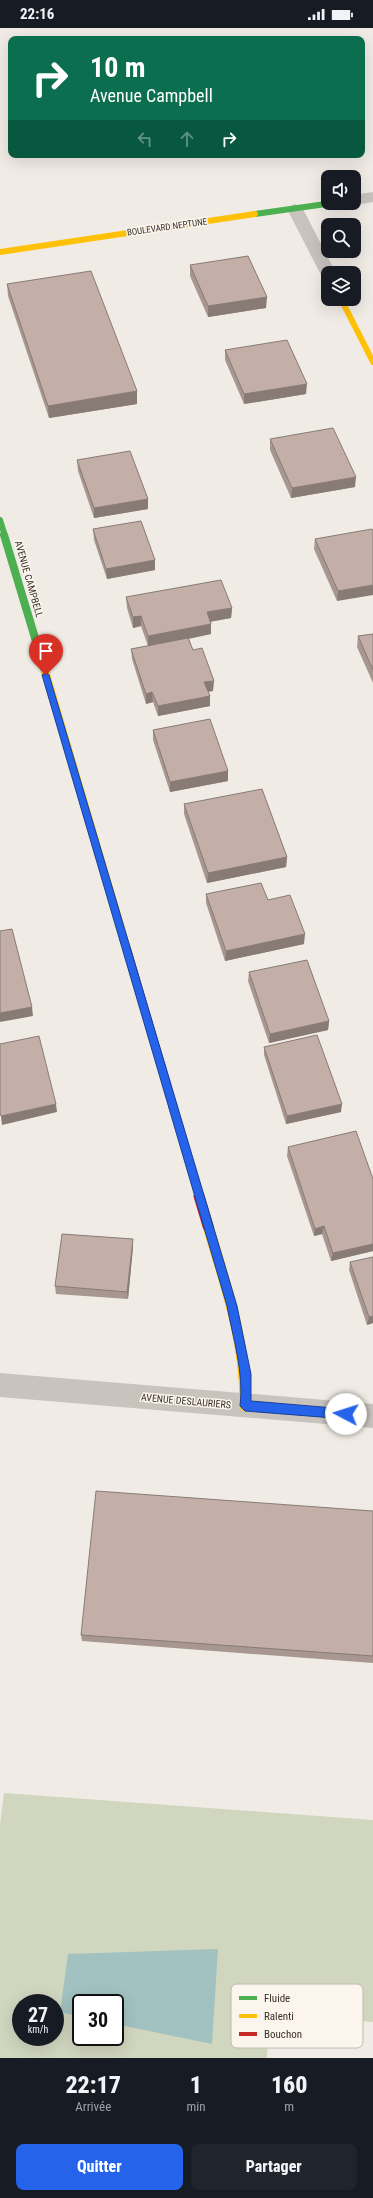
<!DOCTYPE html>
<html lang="fr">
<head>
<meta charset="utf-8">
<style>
  :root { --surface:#171b24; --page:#20242c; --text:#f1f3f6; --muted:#9ea1a6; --accent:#2563eb }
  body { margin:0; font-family:"Roboto Condensed",sans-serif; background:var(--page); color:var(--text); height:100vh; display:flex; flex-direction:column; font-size:15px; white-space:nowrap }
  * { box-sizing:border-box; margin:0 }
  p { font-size:13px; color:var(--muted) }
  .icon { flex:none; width:22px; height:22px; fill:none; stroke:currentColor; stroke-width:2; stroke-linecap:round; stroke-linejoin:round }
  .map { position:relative; height:2030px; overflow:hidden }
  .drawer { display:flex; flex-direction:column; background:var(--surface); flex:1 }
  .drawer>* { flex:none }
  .hud { position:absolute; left:8px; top:8px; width:357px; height:122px; border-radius:8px; box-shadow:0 4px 16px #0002; background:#0b6e4f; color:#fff; overflow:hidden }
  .controls { position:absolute; left:321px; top:142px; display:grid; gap:8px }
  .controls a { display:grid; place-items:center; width:40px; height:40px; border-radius:8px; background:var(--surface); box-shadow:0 4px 16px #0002; font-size:20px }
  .speed { position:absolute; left:12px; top:1966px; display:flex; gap:8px; font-size:20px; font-weight:700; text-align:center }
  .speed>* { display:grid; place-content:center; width:52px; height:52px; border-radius:50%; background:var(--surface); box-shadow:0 4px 16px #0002; line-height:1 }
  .speed small { font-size:10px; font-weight:400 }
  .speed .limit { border:2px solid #111; border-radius:6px; background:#fff; color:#111 }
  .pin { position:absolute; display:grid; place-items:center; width:34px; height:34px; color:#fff; margin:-41px -17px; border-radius:50% 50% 50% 0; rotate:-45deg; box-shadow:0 0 4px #0007 }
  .pin .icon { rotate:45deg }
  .me { position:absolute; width:44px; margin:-22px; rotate:275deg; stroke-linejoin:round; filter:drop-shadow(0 0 3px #0008) }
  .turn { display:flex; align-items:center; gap:14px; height:84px; padding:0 16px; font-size:18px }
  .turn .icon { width:52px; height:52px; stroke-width:2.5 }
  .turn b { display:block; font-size:28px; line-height:34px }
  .lanes { display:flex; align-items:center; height:38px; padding:0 16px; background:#0003; justify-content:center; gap:20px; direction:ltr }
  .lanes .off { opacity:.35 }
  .eta { display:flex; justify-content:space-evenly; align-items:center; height:68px; text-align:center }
  .eta b { font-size:24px; font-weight:800; line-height:28px }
  .primary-button { display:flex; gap:8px; margin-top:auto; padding:8px 16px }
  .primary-button a { flex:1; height:46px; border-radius:8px; background:var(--accent); color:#fff; font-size:16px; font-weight:800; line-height:46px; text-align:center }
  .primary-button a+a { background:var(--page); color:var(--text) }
  .status { display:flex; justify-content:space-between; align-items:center; height:28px; padding:0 20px; background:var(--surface); direction:ltr }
  .status svg { height:11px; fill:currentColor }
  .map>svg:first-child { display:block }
  .green { fill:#d1d6bf; fill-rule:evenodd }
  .water { fill:#a1c2c1 }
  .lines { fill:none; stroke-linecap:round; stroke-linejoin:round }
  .street { fill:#c9c3be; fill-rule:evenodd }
  .fast-far1 { stroke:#4caf50; stroke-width:6 }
  .fast { stroke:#4caf50; stroke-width:8 }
  .slow-far2 { stroke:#ffc107; stroke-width:6 }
  .slow-far1 { stroke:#ffc107; stroke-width:8 }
  .slow { stroke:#ffc107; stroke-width:11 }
  .jam-far1 { stroke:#c62828; stroke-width:8 }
  .jam { stroke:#c62828; stroke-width:11 }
  .wall { fill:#a89690 }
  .shaded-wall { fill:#887a75 }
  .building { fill:#c3afa7; stroke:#887a75 }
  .route { fill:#2563eb; stroke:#184099 }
  .labels { text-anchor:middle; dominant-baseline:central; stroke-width:3; stroke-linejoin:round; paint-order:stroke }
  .far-street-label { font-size:9px; fill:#3b302b; stroke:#fbf5ee }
  .street-label { font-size:10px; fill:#3b302b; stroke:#fbf5ee }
  .key { fill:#fbf5ee; stroke:#c1bab4; stroke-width:1 }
  .key-label { font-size:11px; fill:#3b302b }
</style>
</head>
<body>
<div class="status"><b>22:16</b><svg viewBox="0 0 49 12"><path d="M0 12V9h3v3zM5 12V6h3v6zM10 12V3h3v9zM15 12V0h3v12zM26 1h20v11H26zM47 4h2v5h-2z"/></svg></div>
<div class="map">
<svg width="373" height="2030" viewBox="0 0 373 2030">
  <rect width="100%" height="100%" fill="#f0ebe5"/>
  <!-- green -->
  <path class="green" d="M4,1765L373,1792V1994L269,1986L267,2030H0V1797ZM21,1975H55V2009H21ZM81,1975H115V2009H81Z"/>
  <!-- water -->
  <path class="water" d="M218,1921L212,2016L115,1996V1975H81V1989L60,1984L68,1926Z"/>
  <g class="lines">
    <!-- street -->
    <path class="street" d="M373,164V174L354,177L349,175H354V167Z
      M295,176L300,178L303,181L336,245H328V250L322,248L320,245L287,181L290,178Z
      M0,1345L373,1376V1400L0,1369Z"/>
    <!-- fast-far1 -->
    <path class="fast-far1" d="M255,186L333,175
      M0,492L5,508"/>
    <!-- fast -->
    <path class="fast" d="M4,507L45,643"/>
    <!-- slow-far2 -->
    <path class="slow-far2" d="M0,224L255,186
      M341,271L373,334"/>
    <!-- slow-far1 -->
    <path class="slow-far1" d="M45,643L127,921"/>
    <!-- slow -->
    <path class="slow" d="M208,1198C226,1258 246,1315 245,1378"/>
    <!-- jam-far1 -->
    <path class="jam-far1" d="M127,921L200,1169"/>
    <!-- jam -->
    <path class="jam" d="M199,1168L208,1198"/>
  </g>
  <!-- wall -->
  <path class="wall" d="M190,237L266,280L208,289L190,248Z
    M7,256L137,376L49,390L8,268Z
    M225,322L306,366L244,376L225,332Z
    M270,411L355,459L291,470L270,422Z
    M77,432L148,471V481L94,490L78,443Z
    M93,501L155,532V542L107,551L94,512Z
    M373,503L337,573L314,521L315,511Z
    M126,569L232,580L231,590L210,594L211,596V606L189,611L193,622L213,663L208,664L210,668V678L158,688L153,674L146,676L132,631L131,621L148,618L141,598L133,600L127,580Z
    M373,606V655L357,619L358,608Z
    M153,702L228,743V753L170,764L153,712Z
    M184,776L287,829L286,839L207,855L184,786Z
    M206,866L268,872L304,916L225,933L206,875Z
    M249,944L329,993L328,1002L269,1015L248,953Z
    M264,1019L341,1084L286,1096L264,1027Z
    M288,1119L373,1151V1223L331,1233L322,1206L314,1208L287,1128Z
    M133,1219L128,1271L56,1266L55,1258Z
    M350,1234L373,1295L367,1297L349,1242Z
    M373,1483V1635L82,1613L81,1607Z"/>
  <!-- shaded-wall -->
  <path class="shaded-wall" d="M267,269L266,280L208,289V278Z
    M307,356L306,366L244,376V366Z
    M137,363V376L49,390L48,378Z
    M356,449L355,459L291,470L292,460Z
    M148,471V481L94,490V480Z
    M155,532V542L107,551L106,541Z
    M373,557V567L337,573L338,563Z
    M232,580L231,590L207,594V584Z
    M141,588V598L133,600V589Z
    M211,596V606L148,618V608Z
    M214,653L213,663L204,664V654Z
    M152,664L153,674L146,676V666Z
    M210,668V678L158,688V678Z
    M228,743V753L170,764V754Z
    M287,829L286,839L207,855L208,845Z
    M305,906L304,916L225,933L226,923Z
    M32,979L33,988L0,994V985Z
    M329,993L328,1002L269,1015L270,1006Z
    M56,1076L57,1084L2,1097L1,1088Z
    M342,1076L341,1084L286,1096L287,1088Z
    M324,1198L322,1206L314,1208L315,1201Z
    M133,1211V1219L128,1271L127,1264Z
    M373,1216V1223L331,1233L333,1225Z
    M373,1288V1295L367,1297L369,1289Z"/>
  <!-- building -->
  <path class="building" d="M248,228L267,269L208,278L190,237Z
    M91,243L137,363L48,378L7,256Z
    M287,312L307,356L244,366L225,322Z
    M333,400L356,449L292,460L270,411Z
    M130,423L148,471L94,480L77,432Z
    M141,493L155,532L106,541L93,501Z
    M372,501L373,503V557L338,563L315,511Z
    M221,552L232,580L207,584L211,596L148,608L141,588L133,589L126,569Z
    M373,606V642L358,608Z
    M188,610L193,622L202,620L214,653L204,654L210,668L158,678L152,664L146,666L131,621Z
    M210,691L228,743L170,754L153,702Z
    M262,761L287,829L208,845L184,776Z
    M261,855L268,872L290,867L305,906L226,923L206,866Z
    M12,901L32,979L0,985V903Z
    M307,932L329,993L270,1006L249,944Z
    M317,1007L342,1076L287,1088L264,1019Z
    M39,1008L56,1076L1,1088L0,1085V1016Z
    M356,1103L373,1151V1216L333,1225L324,1198L315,1201L288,1119Z
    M62,1206L133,1211L127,1264L55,1258Z
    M373,1229V1288L369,1289L350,1234Z
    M96,1463L373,1483V1628L81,1607Z"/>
  <!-- route -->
  <path class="route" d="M46,644L49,647L237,1278L251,1346V1373L346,1381L351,1386L350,1389L346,1391L245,1383L240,1378C244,1344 233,1310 227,1278L42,647Z"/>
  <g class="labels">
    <!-- far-street labels -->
    <g class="far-street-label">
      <text transform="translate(167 199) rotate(-8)">BOULEVARD NEPTUNE</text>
    </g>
    <!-- street labels -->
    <g class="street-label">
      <text transform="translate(29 551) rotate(74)">AVENUE CAMPBELL</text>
      <text transform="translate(186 1373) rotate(5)">AVENUE DESLAURIERS</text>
    </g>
  </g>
  <!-- legend -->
  <rect x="231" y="1956" width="132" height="64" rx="6" class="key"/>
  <rect x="239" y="1968" width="18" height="4" fill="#4caf50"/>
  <rect x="239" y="1986" width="18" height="4" fill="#ffc107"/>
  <rect x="239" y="2004" width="18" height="4" fill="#c62828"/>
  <g class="key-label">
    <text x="264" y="1974">Fluide</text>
    <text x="264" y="1992">Ralenti</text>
    <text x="264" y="2010">Bouchon</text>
  </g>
</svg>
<div class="controls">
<a><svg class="icon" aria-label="sound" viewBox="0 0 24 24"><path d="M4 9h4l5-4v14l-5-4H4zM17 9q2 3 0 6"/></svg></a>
<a><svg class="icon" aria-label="search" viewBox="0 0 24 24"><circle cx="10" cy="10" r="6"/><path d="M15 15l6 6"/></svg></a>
<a><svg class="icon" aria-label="layers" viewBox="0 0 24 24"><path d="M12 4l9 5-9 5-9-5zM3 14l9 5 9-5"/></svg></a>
</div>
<div class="speed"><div>27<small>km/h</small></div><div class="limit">30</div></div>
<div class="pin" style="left:46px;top:647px;background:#d93025"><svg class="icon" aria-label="arrive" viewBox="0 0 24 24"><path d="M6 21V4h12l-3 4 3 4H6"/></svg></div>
<svg class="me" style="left:346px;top:1386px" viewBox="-20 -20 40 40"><circle r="19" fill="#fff"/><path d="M0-13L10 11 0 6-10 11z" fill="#2563eb"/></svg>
<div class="hud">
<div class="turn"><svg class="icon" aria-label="right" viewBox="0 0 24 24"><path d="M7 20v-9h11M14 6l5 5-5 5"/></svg><div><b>10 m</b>Avenue Campbell</div></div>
<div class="lanes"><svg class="icon off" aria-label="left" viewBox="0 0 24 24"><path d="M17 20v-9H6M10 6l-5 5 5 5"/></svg><svg class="icon off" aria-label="ahead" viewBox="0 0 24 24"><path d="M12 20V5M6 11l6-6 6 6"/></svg><svg class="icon" aria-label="right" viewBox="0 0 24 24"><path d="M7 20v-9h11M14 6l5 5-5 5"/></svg></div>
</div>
</div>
<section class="drawer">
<div class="eta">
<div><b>22:17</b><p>Arrivée</p></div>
<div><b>1</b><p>min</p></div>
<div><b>160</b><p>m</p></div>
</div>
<div class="primary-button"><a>Quitter</a><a>Partager</a></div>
</section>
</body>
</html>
